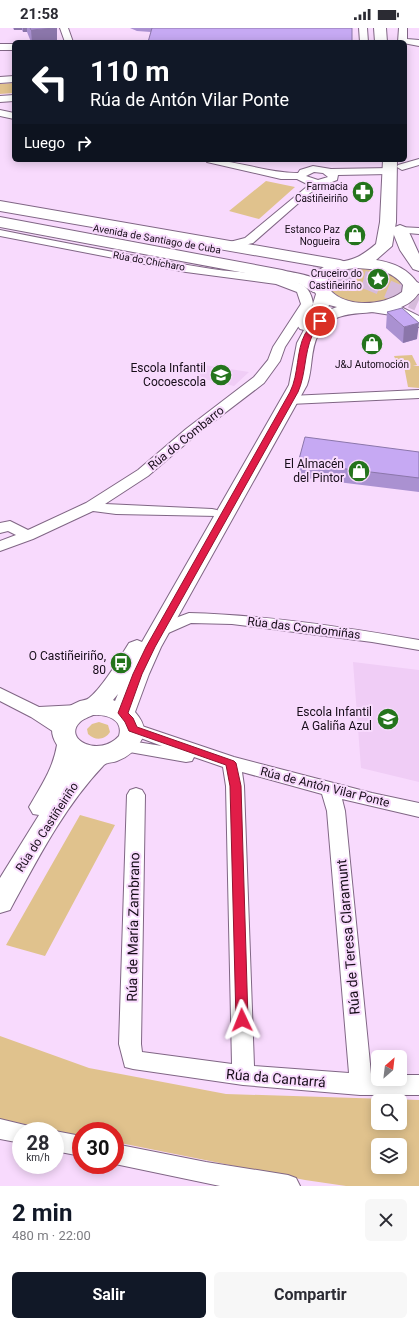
<!DOCTYPE html>
<html lang="es">
<head>
<meta charset="utf-8">
<style>
  :root { --surface:#fff; --page:#f7f7f7; --text:#2b2b33; --muted:#7c7c81; --accent:#111827 }
  body { margin:0; font-family:Roboto,sans-serif; background:var(--page); color:var(--text); height:100vh; display:flex; flex-direction:column; font-size:15px; white-space:nowrap }
  * { box-sizing:border-box; margin:0 }
  p { font-size:13px; color:var(--muted) }
  .icon { flex:none; width:22px; height:22px; fill:none; stroke:currentColor; stroke-width:2; stroke-linecap:round; stroke-linejoin:round }
  .map { position:relative; height:1158px; overflow:hidden }
  .panel { display:flex; flex-direction:column; background:var(--surface); flex:1 }
  .panel>* { flex:none }
  .banner { position:absolute; left:12px; top:12px; width:395px; height:122px; border-radius:6px; box-shadow:0 2px 10px #0003; background:#111827; color:#fff; overflow:hidden }
  .needle { width:26px; rotate:28deg }
  .fabs { position:absolute; left:371px; top:1022px; display:grid; gap:8px }
  .fabs a { display:grid; place-items:center; width:36px; height:36px; border-radius:6px; background:var(--surface); box-shadow:0 2px 10px #0003; font-size:20px }
  .speed { position:absolute; left:12px; top:1094px; display:flex; gap:8px; font-size:20px; font-weight:700; text-align:center }
  .speed>* { display:grid; place-content:center; width:52px; height:52px; border-radius:50%; background:var(--surface); box-shadow:0 2px 10px #0003; line-height:1 }
  .speed small { font-size:10px; font-weight:400 }
  .speed .limit { border:6px solid #d22; background:#fff; color:#111 }
  .pin { position:absolute; display:grid; place-items:center; width:34px; height:34px; color:#fff; margin:-17px; border:2px solid #fff; border-radius:50%; box-shadow:0 1px 4px #0007 }
  .me { position:absolute; width:44px; margin:-22px; rotate:358deg; stroke-linejoin:round; filter:drop-shadow(0 0 3px #0008) }
  .turn { display:flex; align-items:center; gap:14px; height:84px; padding:0 12px; font-size:18px }
  .turn .icon { width:52px; height:52px; stroke-width:2.5 }
  .turn b { display:block; font-size:28px; line-height:34px }
  .then { display:flex; align-items:center; height:38px; padding:0 12px; background:#0003; gap:8px; font-size:15px }
  .round { display:grid; place-items:center; flex:none; width:42px; height:42px; border-radius:6px; background:var(--page) }
  .headline { display:flex; align-items:center; justify-content:space-between; height:68px; padding:0 12px }
  h1 { font-size:24px; font-weight:700; line-height:30px; color:var(--accent) }
  .cta { display:flex; gap:8px; margin-top:auto; padding:8px 12px }
  .cta a { flex:1; height:46px; border-radius:6px; background:var(--accent); color:#fff; font-size:16px; font-weight:700; line-height:46px; text-align:center }
  .cta a+a { background:var(--page); color:var(--text) }
  .status { display:flex; justify-content:space-between; align-items:center; height:28px; padding:0 20px; background:var(--surface); direction:ltr }
  .status svg { height:11px; fill:currentColor }
  .map>svg:first-child { display:block }
  .built { fill:#f0cdf6 }
  .green { fill:#e0c28d; fill-rule:evenodd }
  .lines { fill:none; stroke-linecap:round; stroke-linejoin:round }
  .highway-tunnel { stroke:#d6bbdb; stroke-width:18; stroke-dasharray:18 8; stroke-linecap:butt }
  .street-casing { stroke:#806685; stroke-width:2 }
  .primary-casing { stroke:#806685; stroke-width:2 }
  .highway-casing { stroke:#806685; stroke-width:2 }
  .street { fill:#fff; fill-rule:evenodd }
  .primary { fill:#fff; fill-rule:evenodd }
  .highway { fill:#fff; fill-rule:evenodd }
  .wall { fill:#aa91d1 }
  .shaded-wall { fill:#8b76aa }
  .building { fill:#c6a9f3; stroke:#8b76aa }
  .route { fill:#e11d48; stroke:#92132f }
  .labels { text-anchor:middle; dominant-baseline:central; stroke-width:4; stroke-linejoin:round; paint-order:stroke }
  .far-poi-label { font-size:10px; fill:#160c18; stroke:#f8dafd; text-anchor:end }
  .far-street-label { font-size:10px; fill:#160c18; stroke:#f8dafd }
  .poi-label { font-size:12px; fill:#160c18; stroke:#f8dafd; text-anchor:end }
  .street-label { font-size:12px; fill:#160c18; stroke:#f8dafd }
  .near-street-label { font-size:14px; fill:#160c18; stroke:#f8dafd }
</style>
</head>
<body>
<div class="status"><b>21:58</b><svg viewBox="0 0 49 12"><path d="M0 12V9h3v3zM5 12V6h3v6zM10 12V3h3v9zM15 12V0h3v12zM26 1h20v11H26zM47 4h2v5h-2z"/></svg></div>
<div class="map">
<svg width="419" height="1158" viewBox="0 0 419 1158">
  <rect width="100%" height="100%" fill="#f8dafd"/>
  <!-- built -->
  <path class="built" d="M204,337L249,344L234,358L195,349Z
    M353,634L419,642V754L361,740Z"/>
  <!-- green -->
  <path class="green" d="M14,55V65L0,66V56Z
    M266,153L295,159L259,191L229,183Z
    M362,241C376,241 394,243 401,257L399,266C383,281 346,279 331,262L330,253C338,243 350,242 362,241Z
    M412,327L417,337L413,338H419V360L408,359L404,338H398L394,328Z
    M99,694L108,697L110,704C105,712 95,713 88,706L87,701L92,696Z
    M80,787L115,797L45,928L6,917Z
    M0,1008L89,1040L226,1066L419,1072V1158H346L305,1152L115,1114V1103H81V1108L0,1091ZM378,1073H400V1095H378ZM378,1117H400V1139H378Z"/>
  <g class="lines">
    <!-- highway-tunnel -->
    <path class="highway-tunnel" d="M313,239L369,253L418,274"/>
    <!-- street casing -->
    <g class="street-casing">
      <path id="street" d="M60,0H68L73,14H65Z
        M359,0H367L368,14H360Z
        M399,0H407V11L419,12V18L398,14Z
        M0,16H14V22H0Z
        M14,48V54L0,55V49Z
        M14,67V73L0,74V68Z
        M0,82L14,85V91L0,88Z
        M419,131V137L402,142L397,139L398,137Z
        M206,132C237,132 267,145 298,145L300,142L313,138L331,141L389,140L394,143L389,146L338,147L337,152L322,158L310,165L253,215L226,221L222,220L220,218L222,216L245,210L309,157L297,151H281L207,134ZM314,144L323,145L328,149L318,152L306,148Z
        M400,199L419,200V206L396,204L394,202Z
        M0,202C70,216 141,230 212,241C242,246 273,243 301,256C309,260 312,268 313,276L285,319L280,333L264,355L196,407L148,448L105,476L212,481L217,482L219,485L217,488L116,486L93,483L33,511L0,523V513L16,507L8,503L0,505V495L10,493L28,502L86,475L138,442L186,401L254,349L268,332L273,319L301,276L297,264L276,256L186,244L0,208Z
        M419,362V370L290,376L285,375L283,372L285,369L290,368Z
        M189,585C266,587 343,599 419,612V622L372,614L232,596L191,595L166,606L160,607L154,606L152,602L154,598Z
        M0,660L39,679L78,677L84,679L87,683L84,687L57,690L69,698L72,702L69,706L63,708L57,706L31,689L0,673Z
        M133,695L234,729L372,765L419,775V789L342,771L345,783L371,1046L378,1047V1051H400V1047H419V1067H360L243,1057L133,1041L125,1039L119,1016L127,767L130,762L136,760L142,762L145,767L141,1016L142,1024L232,1036L226,758L223,739L194,729L192,733L186,734L118,722L115,718L118,714L124,712L162,718L127,705L124,701L127,697ZM242,744L322,766L327,783L349,1045L254,1038L244,758Z
        M0,1091L29,1098L31,1103H21V1115L0,1111Z
        M54,1103H55L81,1108V1128L55,1123Z
        M115,1116L206,1134L288,1147L296,1150L300,1158H220L115,1136Z"/>
    </g>
    <!-- primary casing -->
    <g class="primary-casing">
      <path id="primary" d="M374,0H386L387,14H375Z
        M383,132H397L396,194L392,218L376,232C395,235 408,241 419,257L418,266C395,299 337,269 318,307C310,322 313,340 307,357L161,619L149,646L135,684C142,692 147,701 142,711C136,722 128,729 117,733C112,735 106,734 103,738C64,779 37,832 10,882L0,885V850L39,787L33,786L29,779C41,758 53,741 57,717C43,695 61,681 80,673C83,672 87,672 89,670C103,659 119,631 129,615L137,612L142,614L289,357L297,315L304,302L300,301L297,297L312,279L316,266L310,256C318,233 337,237 355,230C363,227 370,221 376,216L380,194ZM357,240C374,241 392,242 403,257L402,264C382,279 339,281 326,256C331,242 344,241 357,240ZM329,277L337,279L326,283ZM118,666L115,673L113,672ZM93,687C106,686 124,691 119,708C99,730 62,711 80,694C83,691 89,689 93,687Z"/>
    </g>
    <!-- highway casing -->
    <g class="highway-casing">
      <path id="highway" d="M0,173L340,232L346,234L348,237L346,240L340,242L0,183Z
        M0,189L282,242C296,246 319,247 327,260L325,264L319,265L313,264L300,256L282,252L0,199Z
        M400,197L405,199L408,202L419,226V243L413,241L400,222L392,202L395,199Z
        M411,252L419,255V266L405,260L403,257L405,254Z
        M378,275L401,279L419,288V299L391,287L372,284L370,280L372,276Z"/>
    </g>
    <!-- street -->
    <use href="#street" class="street"/>
    <!-- primary -->
    <use href="#primary" class="primary"/>
    <!-- highway -->
    <use href="#highway" class="highway"/>
  </g>
  <!-- wall -->
  <path class="wall" d="M13,0H57V12L31,14L27,4H23L22,2H14Z
    M130,0H352L151,4L137,3Z
    M387,284L417,311L403,315L386,300Z
    M419,424V464L297,449L298,435Z"/>
  <!-- shaded-wall -->
  <path class="shaded-wall" d="M14,0H22V2H14Z
    M23,0H27V4H23Z
    M57,0V12L32,14L31,2Z
    M419,295L417,311L403,315L404,299Z"/>
  <!-- building -->
  <path class="building" d="M30,0H55L31,2Z
    M152,0H352V14H148Z
    M402,280L419,295L404,299L387,284Z
    M305,409L419,424V450L298,435Z"/>
  <!-- route -->
  <path class="route" d="M317,292L323,293C320,298 314,303 312,308C304,326 306,346 298,364L155,619L142,646L128,685L133,690L137,699L234,733L236,735L241,758L248,992L246,995L242,997L238,995L236,992L230,758L226,737L129,703L125,694L118,685L133,646L146,619L290,364C299,346 296,323 305,306C308,301 314,296 317,292Z"/>
  <!-- icons -->
  <defs>
    <g id="pharmacy-disc" transform="scale(1.15)"><circle r="9.5" fill="#24741c" stroke="#f8dafd"/><path d="M-2-6h4v4h4v4h-4v4h-4v-4h-4v-4h4Z" fill="#fff"/></g>
    <g id="shop-disc" transform="scale(1.15)"><circle r="9.5" fill="#24741c" stroke="#f8dafd"/><path d="M-5-2.5h2.3a2.7 3.5 0 0 1 5.4 0H5L5.5 6h-11ZM-1.5-2.5h3a1.5 2.3 0 0 0-3 0Z" fill="#fff"/></g>
    <g id="sight-disc" transform="scale(1.15)"><circle r="9.5" fill="#24741c" stroke="#f8dafd"/><path d="M0-6L1.8-2.2L6-1.7L2.9 1.2L3.7 5.4L0 3.3L-3.7 5.4L-2.9 1.2L-6-1.7L-1.8-2.2Z" fill="#fff"/></g>
    <g id="school-disc" transform="scale(1.15)"><circle r="9.5" fill="#24741c" stroke="#f8dafd"/><path d="M0-5L7-2L0 1L-7-2ZM-4 1L0 2.5L4 1V4Q0 6-4 4Z" fill="#fff"/></g>
    <g id="bus-disc" transform="scale(1.15)"><circle r="9.5" fill="#24741c" stroke="#f8dafd"/><path d="M-5-6H5V4H4V6H2V4H-2V6H-4V4H-5ZM-3.5-4V0h7V-4ZM-3.5 1.2v1.5H-2V1.2ZM2 1.2v1.5H3.5V1.2Z" fill="#fff"/></g>
  </defs>
  <g fill-rule="evenodd">
    <use href="#pharmacy-disc" x="363" y="164"/>
    <use href="#shop-disc" x="355" y="207"/>
    <use href="#sight-disc" x="378" y="251"/>
    <use href="#shop-disc" x="372" y="316"/>
    <use href="#school-disc" x="221" y="347"/>
    <use href="#shop-disc" x="359" y="443"/>
    <use href="#bus-disc" x="121" y="635"/>
    <use href="#school-disc" x="388" y="691"/>
  </g>
  <g class="labels">
    <!-- far-poi labels -->
    <g class="far-poi-label">
      <text x="348" y="158">Farmacia<tspan x="348" dy="12">Castiñeiriño</tspan></text>
      <text x="340" y="201">Estanco Paz<tspan x="340" dy="12">Nogueira</tspan></text>
      <text x="362" y="245">Cruceiro do<tspan x="362" dy="12">Castiñeiriño</tspan></text>
      <text x="372" y="336" text-anchor="middle">J&amp;J Automoción</text>
    </g>
    <!-- far-street labels -->
    <g class="far-street-label">
      <text transform="translate(157 211) rotate(10)">Avenida de Santiago de Cuba</text>
      <text transform="translate(149 233) rotate(10)">Rúa do Chícharo</text>
    </g>
    <!-- poi labels -->
    <g class="poi-label">
      <text x="206" y="340">Escola Infantil<tspan x="206" dy="14">Cocoescola</tspan></text>
      <text x="344" y="436">El Almacén<tspan x="344" dy="14">del Pintor</tspan></text>
      <text x="106" y="628">O Castiñeiriño,<tspan x="106" dy="14">80</tspan></text>
      <text x="372" y="684">Escola Infantil<tspan x="372" dy="14">A Galiña Azul</tspan></text>
    </g>
    <!-- street labels -->
    <g class="street-label">
      <text transform="translate(186 410) rotate(-39)">Rúa do Combarro</text>
      <text transform="translate(304 600) rotate(7)">Rúa das Condomiñas</text>
      <text transform="translate(325 759) rotate(14)">Rúa de Antón Vilar Ponte</text>
      <text transform="translate(47 799) rotate(-57)">Rúa do Castiñeiriño</text>
    </g>
    <!-- near-street labels -->
    <g class="near-street-label">
      <text transform="translate(133 899) rotate(-89)">Rúa de María Zambrano</text>
      <text transform="translate(348 909) rotate(-95)">Rúa de Teresa Claramunt</text>
      <text transform="translate(276 1050) rotate(5)">Rúa da Cantarrá</text>
    </g>
  </g>
</svg>
<div class="fabs">
<a><svg class="needle" viewBox="-14 -14 28 28"><path d="M0-13l5 13h-10z" fill="#e53935"/><path d="M0 13l5-13h-10z" fill="#7c7c81"/></svg></a>
<a><svg class="icon" aria-label="search" viewBox="0 0 24 24"><circle cx="10" cy="10" r="6"/><path d="M15 15l6 6"/></svg></a>
<a><svg class="icon" aria-label="layers" viewBox="0 0 24 24"><path d="M12 4l9 5-9 5-9-5zM3 14l9 5 9-5"/></svg></a>
</div>
<div class="speed"><div>28<small>km/h</small></div><div class="limit">30</div></div>
<div class="pin" style="left:320px;top:293px;background:#d93025"><svg class="icon" aria-label="arrive" viewBox="0 0 24 24"><path d="M6 21V4h12l-3 4 3 4H6"/></svg></div>
<svg class="me" style="left:242px;top:992px" viewBox="-20 -20 40 40"><path d="M0-17L14 15 0 8-14 15z" fill="#e11d48" stroke="#fff" stroke-width="4"/></svg>
<div class="banner">
<div class="turn"><svg class="icon" aria-label="left" viewBox="0 0 24 24"><path d="M17 20v-9H6M10 6l-5 5 5 5"/></svg><div><b>110 m</b>Rúa de Antón Vilar Ponte</div></div>
<div class="then">Luego<svg class="icon" aria-label="right" viewBox="0 0 24 24"><path d="M7 20v-9h11M14 6l5 5-5 5"/></svg></div>
</div>
</div>
<section class="panel">
<div class="headline"><div><h1>2 min</h1><p>480 m · 22:00</p></div><a class="round"><svg class="icon" aria-label="close" viewBox="0 0 24 24"><path d="M6 6l12 12M18 6L6 18"/></svg></a></div>
<div class="cta"><a>Salir</a><a>Compartir</a></div>
</section>
</body>
</html>
